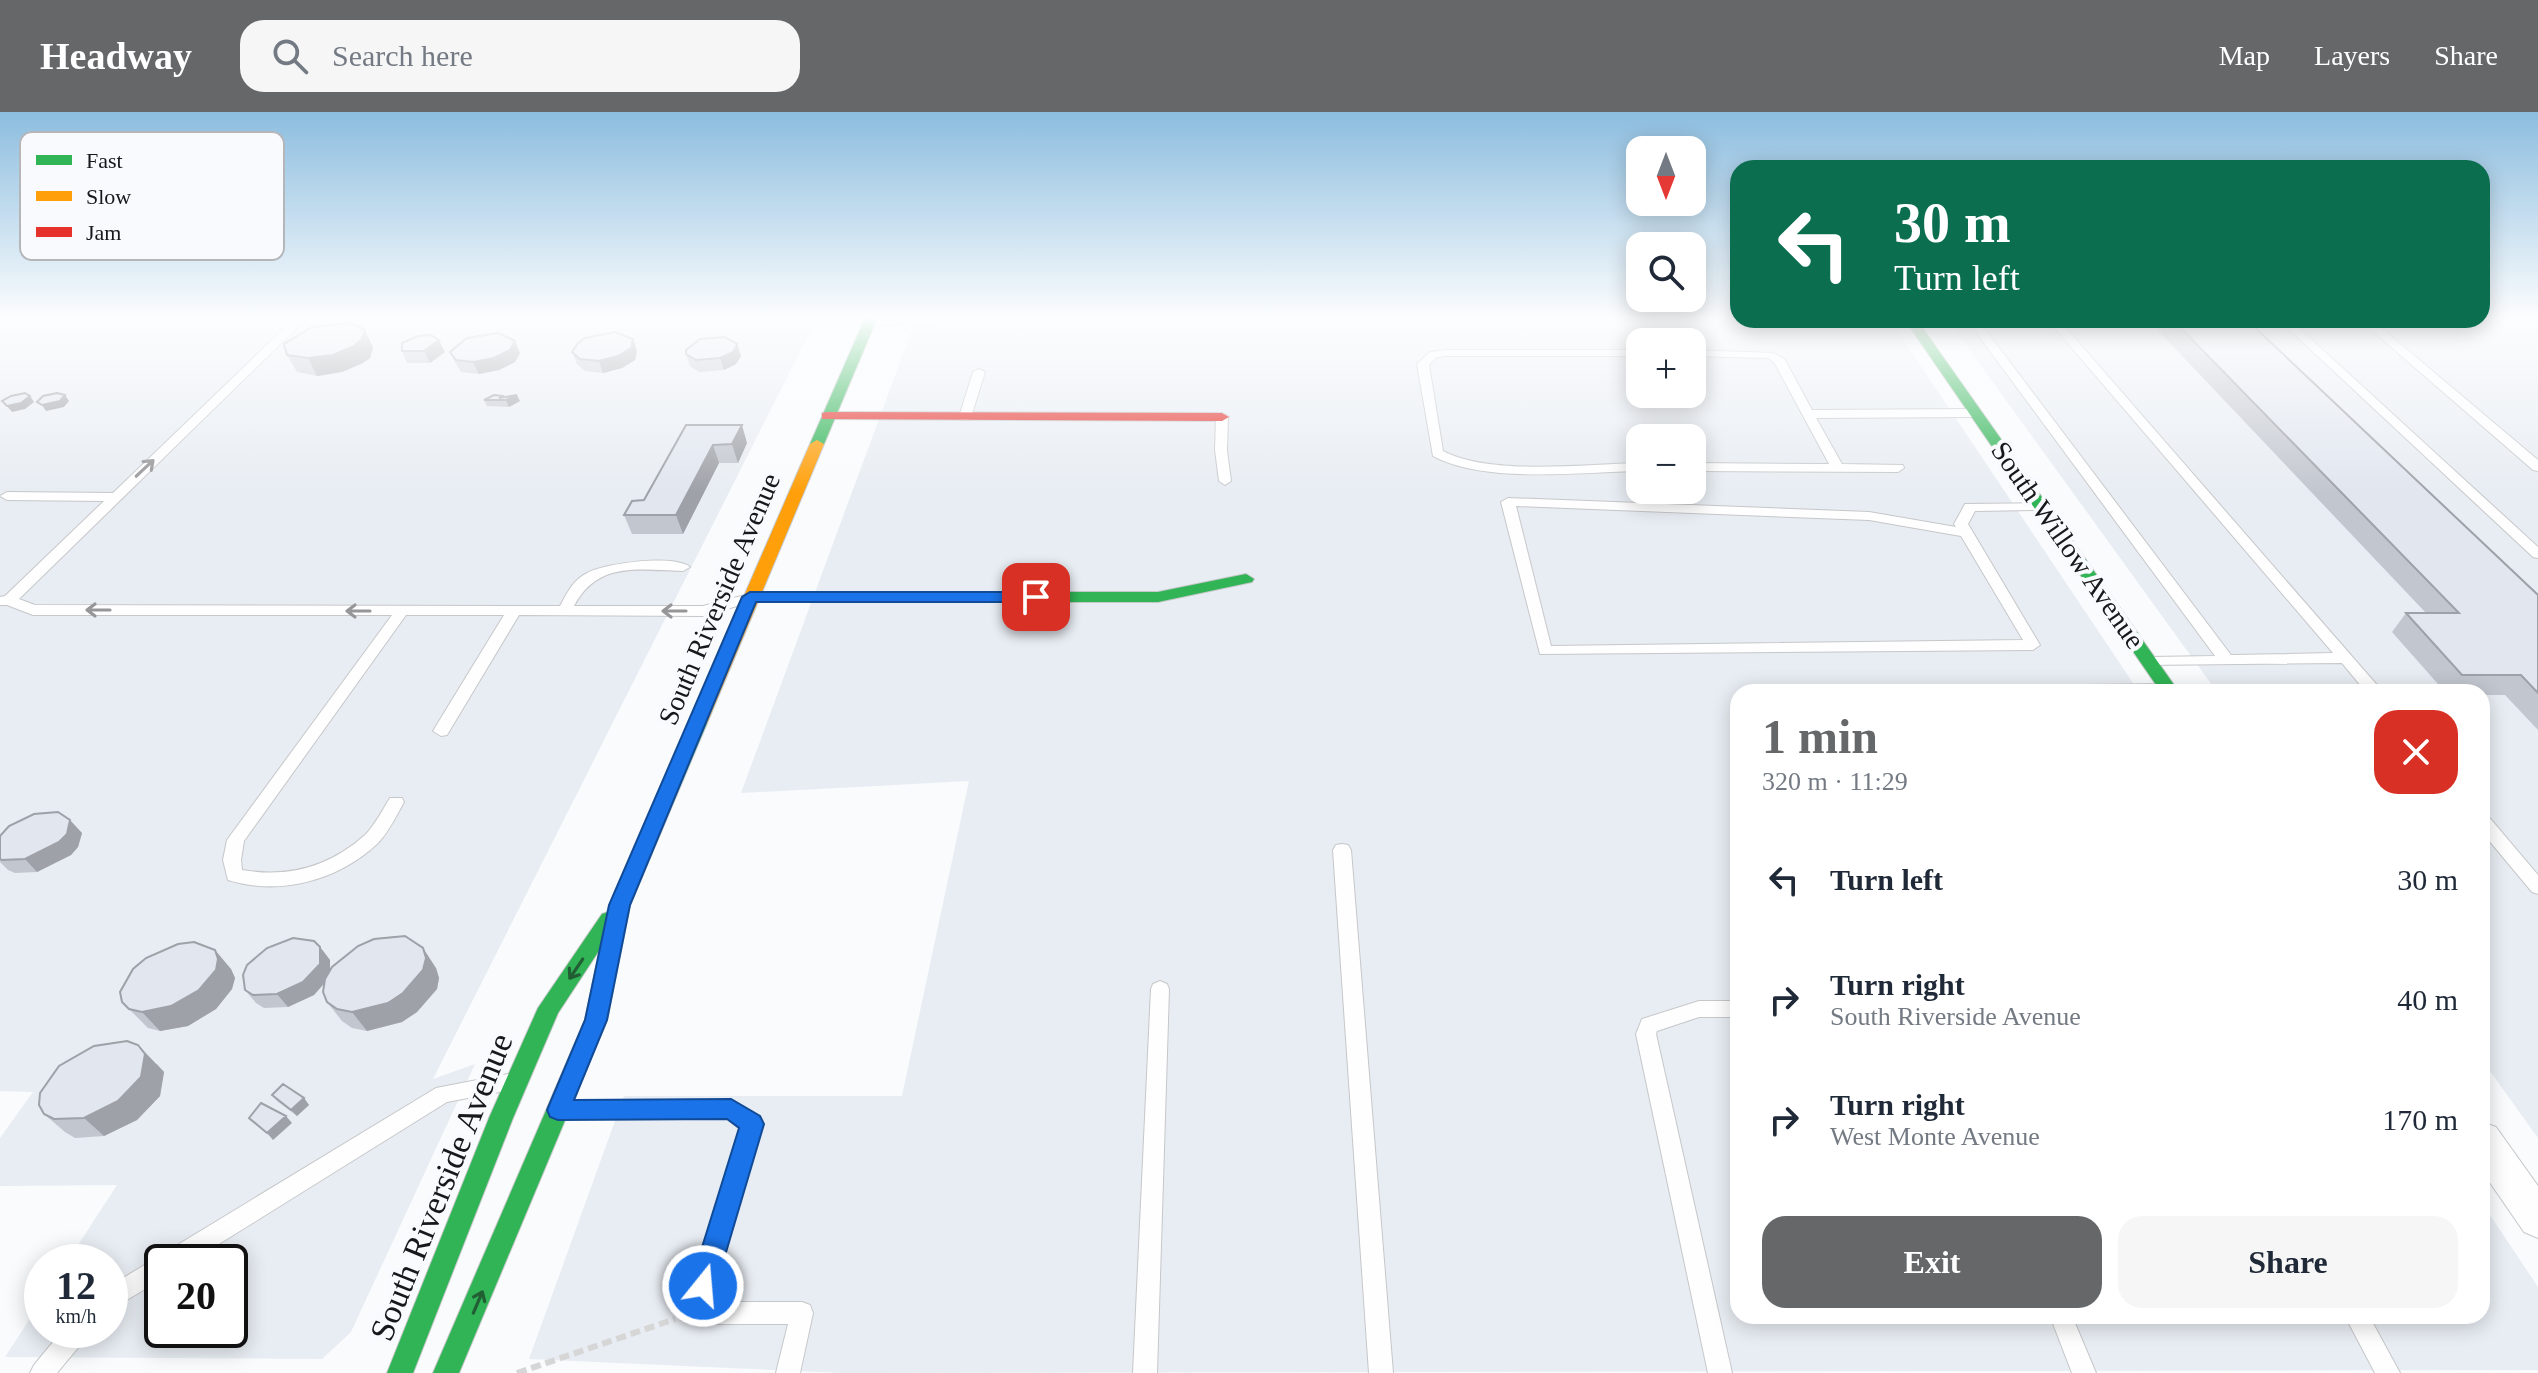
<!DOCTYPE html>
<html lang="en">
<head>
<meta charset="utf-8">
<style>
  :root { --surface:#fff; --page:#f6f6f7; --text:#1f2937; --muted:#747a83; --accent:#666769 }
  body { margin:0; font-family:Georgia,serif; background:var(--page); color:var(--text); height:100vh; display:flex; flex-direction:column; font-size:30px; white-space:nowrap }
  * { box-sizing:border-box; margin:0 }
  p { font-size:26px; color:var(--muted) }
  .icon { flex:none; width:44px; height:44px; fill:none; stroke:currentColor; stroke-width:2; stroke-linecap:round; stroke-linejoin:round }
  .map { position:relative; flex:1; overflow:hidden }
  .drawer { position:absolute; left:1730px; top:572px; width:760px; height:640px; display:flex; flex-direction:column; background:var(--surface); border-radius:24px; box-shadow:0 4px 20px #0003 }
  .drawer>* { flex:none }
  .top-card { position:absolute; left:1730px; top:48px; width:760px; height:168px; border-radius:24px; box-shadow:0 4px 20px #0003; background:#0b6e4f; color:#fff; overflow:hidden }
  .needle { width:52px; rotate:180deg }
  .fabs { position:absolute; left:1626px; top:24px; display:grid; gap:16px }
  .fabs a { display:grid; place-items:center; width:80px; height:80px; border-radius:16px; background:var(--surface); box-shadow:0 4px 20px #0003; font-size:40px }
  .speed { position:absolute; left:24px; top:1132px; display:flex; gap:16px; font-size:40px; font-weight:700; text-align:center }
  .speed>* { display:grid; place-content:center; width:104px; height:104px; border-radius:50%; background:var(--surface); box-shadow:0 4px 20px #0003; line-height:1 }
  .speed small { font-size:20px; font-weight:400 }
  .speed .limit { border:4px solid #111; border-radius:12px; background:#fff; color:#111 }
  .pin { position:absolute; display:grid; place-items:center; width:68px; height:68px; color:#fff; margin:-34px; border-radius:16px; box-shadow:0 4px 12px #0006 }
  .me { position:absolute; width:88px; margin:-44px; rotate:17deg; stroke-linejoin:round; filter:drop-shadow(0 0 6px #0008) }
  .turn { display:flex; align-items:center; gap:28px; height:168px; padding:0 32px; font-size:36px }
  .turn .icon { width:104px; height:104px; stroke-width:2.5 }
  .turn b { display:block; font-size:56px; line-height:68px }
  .round { display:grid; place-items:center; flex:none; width:84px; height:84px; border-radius:24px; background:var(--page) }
  .headline { display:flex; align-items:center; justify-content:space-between; height:136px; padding:0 32px }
  h1 { font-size:48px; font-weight:600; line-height:60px; color:var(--accent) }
  .cta { display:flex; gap:16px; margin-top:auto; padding:16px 32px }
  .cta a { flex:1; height:92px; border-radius:24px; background:var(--accent); color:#fff; font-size:32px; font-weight:600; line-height:92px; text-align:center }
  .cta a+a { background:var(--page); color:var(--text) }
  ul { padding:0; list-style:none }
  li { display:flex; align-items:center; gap:24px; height:120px; padding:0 32px }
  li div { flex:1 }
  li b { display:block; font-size:30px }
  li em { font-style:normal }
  header { display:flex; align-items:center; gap:48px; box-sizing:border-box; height:112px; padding:0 40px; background:var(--accent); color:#fff }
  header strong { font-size:38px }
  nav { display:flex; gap:44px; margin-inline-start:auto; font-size:28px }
  .search { width:560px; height:72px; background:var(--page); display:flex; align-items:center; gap:20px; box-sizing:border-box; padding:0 28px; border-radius:24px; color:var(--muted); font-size:30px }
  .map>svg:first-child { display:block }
  .built { fill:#e8edf3; fill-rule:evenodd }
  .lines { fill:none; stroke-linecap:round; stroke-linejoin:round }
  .lane-casing { stroke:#c6c7c9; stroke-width:2 }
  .street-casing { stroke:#c6c7c9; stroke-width:2 }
  .fast-casing { stroke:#c6c7c9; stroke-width:2 }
  .slow-casing { stroke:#c6c7c9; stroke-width:2 }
  .jam-casing { stroke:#c6c7c9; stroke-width:2 }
  .path { stroke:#d6d6d7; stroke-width:6; stroke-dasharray:10 5; stroke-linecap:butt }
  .lane { fill:#fefeff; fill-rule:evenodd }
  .street { fill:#fefeff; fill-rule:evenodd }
  .fast { fill:#30b455; fill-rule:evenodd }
  .slow { fill:#ff9f0a; fill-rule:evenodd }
  .jam { fill:#e5322d; fill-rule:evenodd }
  .wall { fill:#c2c6ce }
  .shaded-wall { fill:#9ea1a7 }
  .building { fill:#e1e6ef; stroke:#9ea1a7; stroke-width:2 }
  .oneway { stroke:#969698 }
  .oneway2 { stroke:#225e34 }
  .route { fill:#1a73e8; stroke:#114b97; stroke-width:2 }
  .labels { text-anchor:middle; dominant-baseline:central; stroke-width:8; stroke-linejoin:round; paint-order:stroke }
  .street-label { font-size:28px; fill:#171819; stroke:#f8fafe }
  .near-street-label { font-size:34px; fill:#171819; stroke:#f8fafe }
  .key { fill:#f8fafe; stroke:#b4b6b9; stroke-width:2 }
  .key-label { font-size:22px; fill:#171819 }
</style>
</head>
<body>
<header>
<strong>Headway</strong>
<div class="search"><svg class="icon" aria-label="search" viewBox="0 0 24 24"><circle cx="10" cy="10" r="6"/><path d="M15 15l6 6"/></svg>Search here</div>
<nav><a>Map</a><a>Layers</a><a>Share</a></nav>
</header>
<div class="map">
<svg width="2538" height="1261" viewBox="0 0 2538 1261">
  <rect width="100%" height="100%" fill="#f9fbfd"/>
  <!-- built -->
  <path class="built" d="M0,204H818L433,967L475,952L351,1220L322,1247L5,1245L42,1188V1218H110V1150H67L117,1073L0,1074V1026L33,980L0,979ZM162,1150H230V1218H162Z
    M917,204H1738V208H1890L2139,580H1738V1204H2482V1091L2538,1175V1258L843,1261L529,1247L624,984H902L969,669L741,681ZM1640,230H1692V282H1640ZM1640,326H1692V378H1640Z
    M2482,204H2538V1026L2482,948V580H2217L1948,208H2482Z"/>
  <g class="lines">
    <!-- lane casing -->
    <g class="lane-casing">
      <path id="lane" d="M297,204H309L19,487L35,493L560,494C567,481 573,468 587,461C605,451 674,442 690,455L683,459C638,458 598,449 574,494H703L749,482L756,486L754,489L703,504L519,503L447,623L441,624L433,619L504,503H406L244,729L241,748L242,758C289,766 329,755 365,723C375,713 383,697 390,686H402L404,690C397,703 388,721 377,732C337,769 280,784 228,768L223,748L227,728L392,503H33L7,493H0V485L5,484L104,389L7,388L0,384L7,380L113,381Z
        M948,204L934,211L869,213L863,210L869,207Z
        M1967,208H1978L2231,543L2333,541L2048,208H2059L2383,580H2366L2342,551L2145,553L2142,550L2145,547L2150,545L2215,544Z
        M2279,208H2290L2538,435V446L2533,445Z
        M2360,208H2372L2538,348V359L2533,358Z
        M1446,238H1640V244H1446L1437,245L1429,253L1443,339C1490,364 1586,352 1640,351V359C1580,360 1485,372 1433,344L1417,252L1430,240Z
        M1692,238L1774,241L1785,248L1812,298L1976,297L1982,301L1976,305L1816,306L1842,352L1903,353L1904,356L1898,360L1692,359V351L1829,352L1774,250L1768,246L1692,244Z
        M979,257L985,260L971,305L969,308H961L959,305L973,260Z
        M1222,301L1228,305L1227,338L1231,369L1225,373L1219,369L1215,338L1216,305Z
        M1508,386L1869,400L1956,415L1954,412L1965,392L2045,391V397L2040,398L1975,399L1968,412L2040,533L2033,538L1540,542L1501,390ZM1516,394L1869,408L1961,424L2023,528L1551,534Z
        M2166,572L2171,573L2174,577L2172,580L2078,578L2086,573Z
        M2482,702L2488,704L2538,763V782L2532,780L2482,720Z
        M1342,732L1348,733L1351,738L1393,1261H1369L1333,738L1336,733Z
        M1160,869L1167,872L1169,877L1157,1261H1133L1151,877L1153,872Z
        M1699,889H1738V905H1699L1657,919L1656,922L1732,1261H1708L1636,922L1642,907Z
        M508,962L515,965L518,971L515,977L447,990L190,1150H162V1167L110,1198V1174L436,976Z
        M731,988L759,1006L762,1012L710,1190H802L810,1193L813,1201L800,1261H776L788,1212H695L687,1209L684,1201L741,1016L727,1006L565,1007L558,1004L555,998L558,992L565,989Z
        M2050,1204H2072L2096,1261H2072Z
        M2345,1204H2369L2400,1261H2375Z
        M63,1218H89L86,1226L57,1261H30L34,1253Z"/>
    </g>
    <!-- street casing -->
    <g class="street-casing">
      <path id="street" d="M2482,1010L2496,1015L2538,1074V1126L2524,1120L2482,1059Z"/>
    </g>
    <!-- fast casing -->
    <g class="fast-casing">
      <path id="fast" d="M866,204H878L824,332L817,336L812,335L810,332Z
        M1905,208H1917L2179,580H2161Z
        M1246,462L1254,467L1252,470L1158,490H750L742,485L750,480H1158Z
        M698,605L707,611L630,793L607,908L459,1261H433L585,908L600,837L558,901L513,1006L413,1261H387L489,1006L538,896L602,802L608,800L689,611Z"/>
    </g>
    <!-- slow casing -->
    <g class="slow-casing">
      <path id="slow" d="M817,328L824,332L707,611L698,617L692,615L689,611L810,332Z"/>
    </g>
    <!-- jam casing -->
    <g class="jam-casing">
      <path id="jam" d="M827,300L1222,301L1229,305L1222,309L822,307V301Z"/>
    </g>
    <!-- path -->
    <path class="path" d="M517,1261L675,1207"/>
    <!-- lane -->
    <use href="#lane" class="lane"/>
    <!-- street -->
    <use href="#street" class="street"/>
    <!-- fast -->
    <use href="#fast" class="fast"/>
    <!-- slow -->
    <use href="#slow" class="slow"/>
    <!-- jam -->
    <use href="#jam" class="jam"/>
  </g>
  <!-- wall -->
  <path class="wall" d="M2148,208H2247L2538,483V618L2505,583H2482V580H2445L2392,520L2406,501H2426Z
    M365,218L373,236L370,246L363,251L342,260L317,264L297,260L287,243Z
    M633,227L637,239L635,248L622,256L603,261L585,259L577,252L572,240Z
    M402,231L445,240L430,251H407L402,239Z
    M737,232L741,244L736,252L724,258L699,260L690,254L686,242Z
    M450,240L520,241L515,250L499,258L479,262L461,260L456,252Z
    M503,286L520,289L509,295L487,294L484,288Z
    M686,313L747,331L738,351H719L683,422H632L624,403L644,388Z
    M82,721L78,735L71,743L37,760L15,761L8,758L0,750V724Z
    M320,835L330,848V858L436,856L439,866L437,877L417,900L402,910L367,919L352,916L342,909L327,890L324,871L314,883L288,895L264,896L256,891L245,878Z
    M231,857L235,866L232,877L216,897L188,914L160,919L148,916L122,890Z
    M157,952L164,960L160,984L137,1008L104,1024L75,1026L65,1020L44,1002Z
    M272,983L304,986L309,993L297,1004L277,989Z"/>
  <!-- shaded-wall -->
  <path class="shaded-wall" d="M365,218L373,236L370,246L363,251L342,260L317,264L308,246Z
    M633,227L637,239L635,248L622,256L603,261L599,249Z
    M439,228L445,240L430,251L424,239Z
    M515,229L520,241L515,250L499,258L479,262L473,250Z
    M737,232L741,244L736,252L724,258L720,246Z
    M65,283L69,289L64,295L46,299L42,293Z
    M517,283L520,289L509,295L506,288Z
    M30,284L34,290L25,297L12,300L7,294Z
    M742,313L747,331L738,351L732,332Z
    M713,333L719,351L683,422L676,403Z
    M70,708L82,721L78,735L71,743L37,760L25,747Z
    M320,835L330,848V865L314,883L288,895L277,882Z
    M423,836L436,856L439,866L437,877L417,900L402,910L367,919L352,900Z
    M215,838L231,857L235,866L232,877L216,897L188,914L160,919L142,900Z
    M138,933L164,960L160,984L137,1008L104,1024L84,1006Z
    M304,986L309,993L297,1004L291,998Z
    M286,1004L292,1011L273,1028L267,1021Z"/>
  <!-- building -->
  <path class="building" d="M2173,208H2247L2538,483V581L2521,563H2462L2406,501H2459Z
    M351,211L365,218L361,228L354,234L333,243L308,246L287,243L284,232L312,215Z
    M615,220L633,227L631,236L618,244L599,249L580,247L572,240L578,231L585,226Z
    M498,221L515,229L510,238L494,246L473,250L456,248L450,240L467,226Z
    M431,223L439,228L424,239H402V231L418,224Z
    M725,225L737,232L733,240L720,246L696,248L686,242V238L700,227Z
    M25,281L30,284L21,291L7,294L2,289L11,284Z
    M57,281L65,283L60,289L42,293L37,290L43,284Z
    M494,283L502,284L499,286L517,283L506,288H484Z
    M686,313H742L732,332L713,333L676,403H624L632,389L644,388Z
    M58,700L70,708L67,722L59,730L25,747L2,748L0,747V724L9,714L34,702Z
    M405,824L423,836L426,846L423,858L403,881L388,891L352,900L337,897L327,890L323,880L325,867L332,855L358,834L374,827Z
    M293,826L314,829L320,835V852L303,870L277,882L253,883L245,878L243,863L247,853L267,836Z
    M194,830L215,838L218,847L216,858L199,878L171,894L142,900L129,897L122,890L120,880L133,857L146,846L178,832Z
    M127,929L138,933L145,942L141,965L118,989L84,1006L54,1007L44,1002L39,993L40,981L59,954L94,934Z
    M283,972L304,986L291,998L272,983Z
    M261,991L286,1004L267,1021L249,1006Z"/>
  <!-- one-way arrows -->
  <defs><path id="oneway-shaft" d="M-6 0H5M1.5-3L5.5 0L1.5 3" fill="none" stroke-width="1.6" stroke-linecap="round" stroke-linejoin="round" transform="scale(2)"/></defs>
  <g class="oneway">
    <use href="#oneway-shaft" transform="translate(145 356) rotate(-43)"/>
    <use href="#oneway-shaft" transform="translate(98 498) rotate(-180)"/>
    <use href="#oneway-shaft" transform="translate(358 499) rotate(-180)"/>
    <use href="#oneway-shaft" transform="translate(674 499) rotate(-180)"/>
  </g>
  <g class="oneway2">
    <use href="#oneway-shaft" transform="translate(576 857) rotate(124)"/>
    <use href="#oneway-shaft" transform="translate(478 1190) rotate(-67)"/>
  </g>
  <!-- sky -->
  <linearGradient id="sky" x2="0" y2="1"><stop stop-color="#8cbddf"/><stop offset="0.54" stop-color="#fcfdfe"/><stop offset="1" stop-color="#fcfdfe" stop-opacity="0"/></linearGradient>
  <rect width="2538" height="381" fill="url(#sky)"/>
  <!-- route -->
  <path class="route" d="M750,480H1036L1044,485L1036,490H756L630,793L607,908L574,988L731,987L760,1004L764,1012L716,1174L712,1182L703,1186L694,1182L690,1174L739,1016L727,1007L558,1008L550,1005L547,998L585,908L609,793L742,485Z"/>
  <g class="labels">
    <!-- street labels -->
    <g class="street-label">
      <text transform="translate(2068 433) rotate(55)">South Willow Avenue</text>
      <text transform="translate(719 487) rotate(-67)">South Riverside Avenue</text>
    </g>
    <!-- near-street labels -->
    <g class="near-street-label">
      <text transform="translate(441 1075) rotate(-68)">South Riverside Avenue</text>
    </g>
  </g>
  <!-- legend -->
  <rect x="20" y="20" width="264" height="128" rx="12" class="key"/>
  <rect x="36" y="43" width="36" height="10" fill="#30b455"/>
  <rect x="36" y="79" width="36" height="10" fill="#ff9f0a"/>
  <rect x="36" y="115" width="36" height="10" fill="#e5322d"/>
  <g class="key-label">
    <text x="86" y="56">Fast</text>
    <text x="86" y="92">Slow</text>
    <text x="86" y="128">Jam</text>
  </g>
</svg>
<div class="fabs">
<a><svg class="needle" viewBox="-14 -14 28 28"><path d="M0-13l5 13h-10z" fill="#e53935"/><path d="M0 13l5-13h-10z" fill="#747a83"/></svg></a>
<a><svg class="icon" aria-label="search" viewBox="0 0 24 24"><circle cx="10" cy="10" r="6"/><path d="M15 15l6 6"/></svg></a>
<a>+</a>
<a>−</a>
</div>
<div class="speed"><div>12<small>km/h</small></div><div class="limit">20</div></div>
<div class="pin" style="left:1036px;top:485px;background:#d93025"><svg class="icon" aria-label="arrive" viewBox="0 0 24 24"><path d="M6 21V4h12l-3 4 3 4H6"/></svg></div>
<svg class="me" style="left:703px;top:1174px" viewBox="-20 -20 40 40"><circle r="17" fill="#1a73e8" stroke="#fff" stroke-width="3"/><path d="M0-11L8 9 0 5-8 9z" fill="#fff"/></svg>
<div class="top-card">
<div class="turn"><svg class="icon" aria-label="left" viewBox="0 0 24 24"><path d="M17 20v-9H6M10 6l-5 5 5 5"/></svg><div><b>30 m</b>Turn left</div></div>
</div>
<section class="drawer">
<div class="headline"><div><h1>1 min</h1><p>320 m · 11:29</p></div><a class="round" style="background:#d93025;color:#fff"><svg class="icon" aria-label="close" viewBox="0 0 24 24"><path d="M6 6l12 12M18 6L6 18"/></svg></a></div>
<ul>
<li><svg class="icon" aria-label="left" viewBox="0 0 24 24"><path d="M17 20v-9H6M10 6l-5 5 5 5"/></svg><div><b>Turn left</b></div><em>30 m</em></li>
<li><svg class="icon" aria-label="right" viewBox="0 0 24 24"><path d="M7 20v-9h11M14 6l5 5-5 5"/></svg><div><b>Turn right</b><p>South Riverside Avenue</p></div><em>40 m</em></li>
<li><svg class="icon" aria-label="right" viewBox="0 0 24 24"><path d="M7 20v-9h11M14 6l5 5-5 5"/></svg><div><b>Turn right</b><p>West Monte Avenue</p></div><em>170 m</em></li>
</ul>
<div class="cta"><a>Exit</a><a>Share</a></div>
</section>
</div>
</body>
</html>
